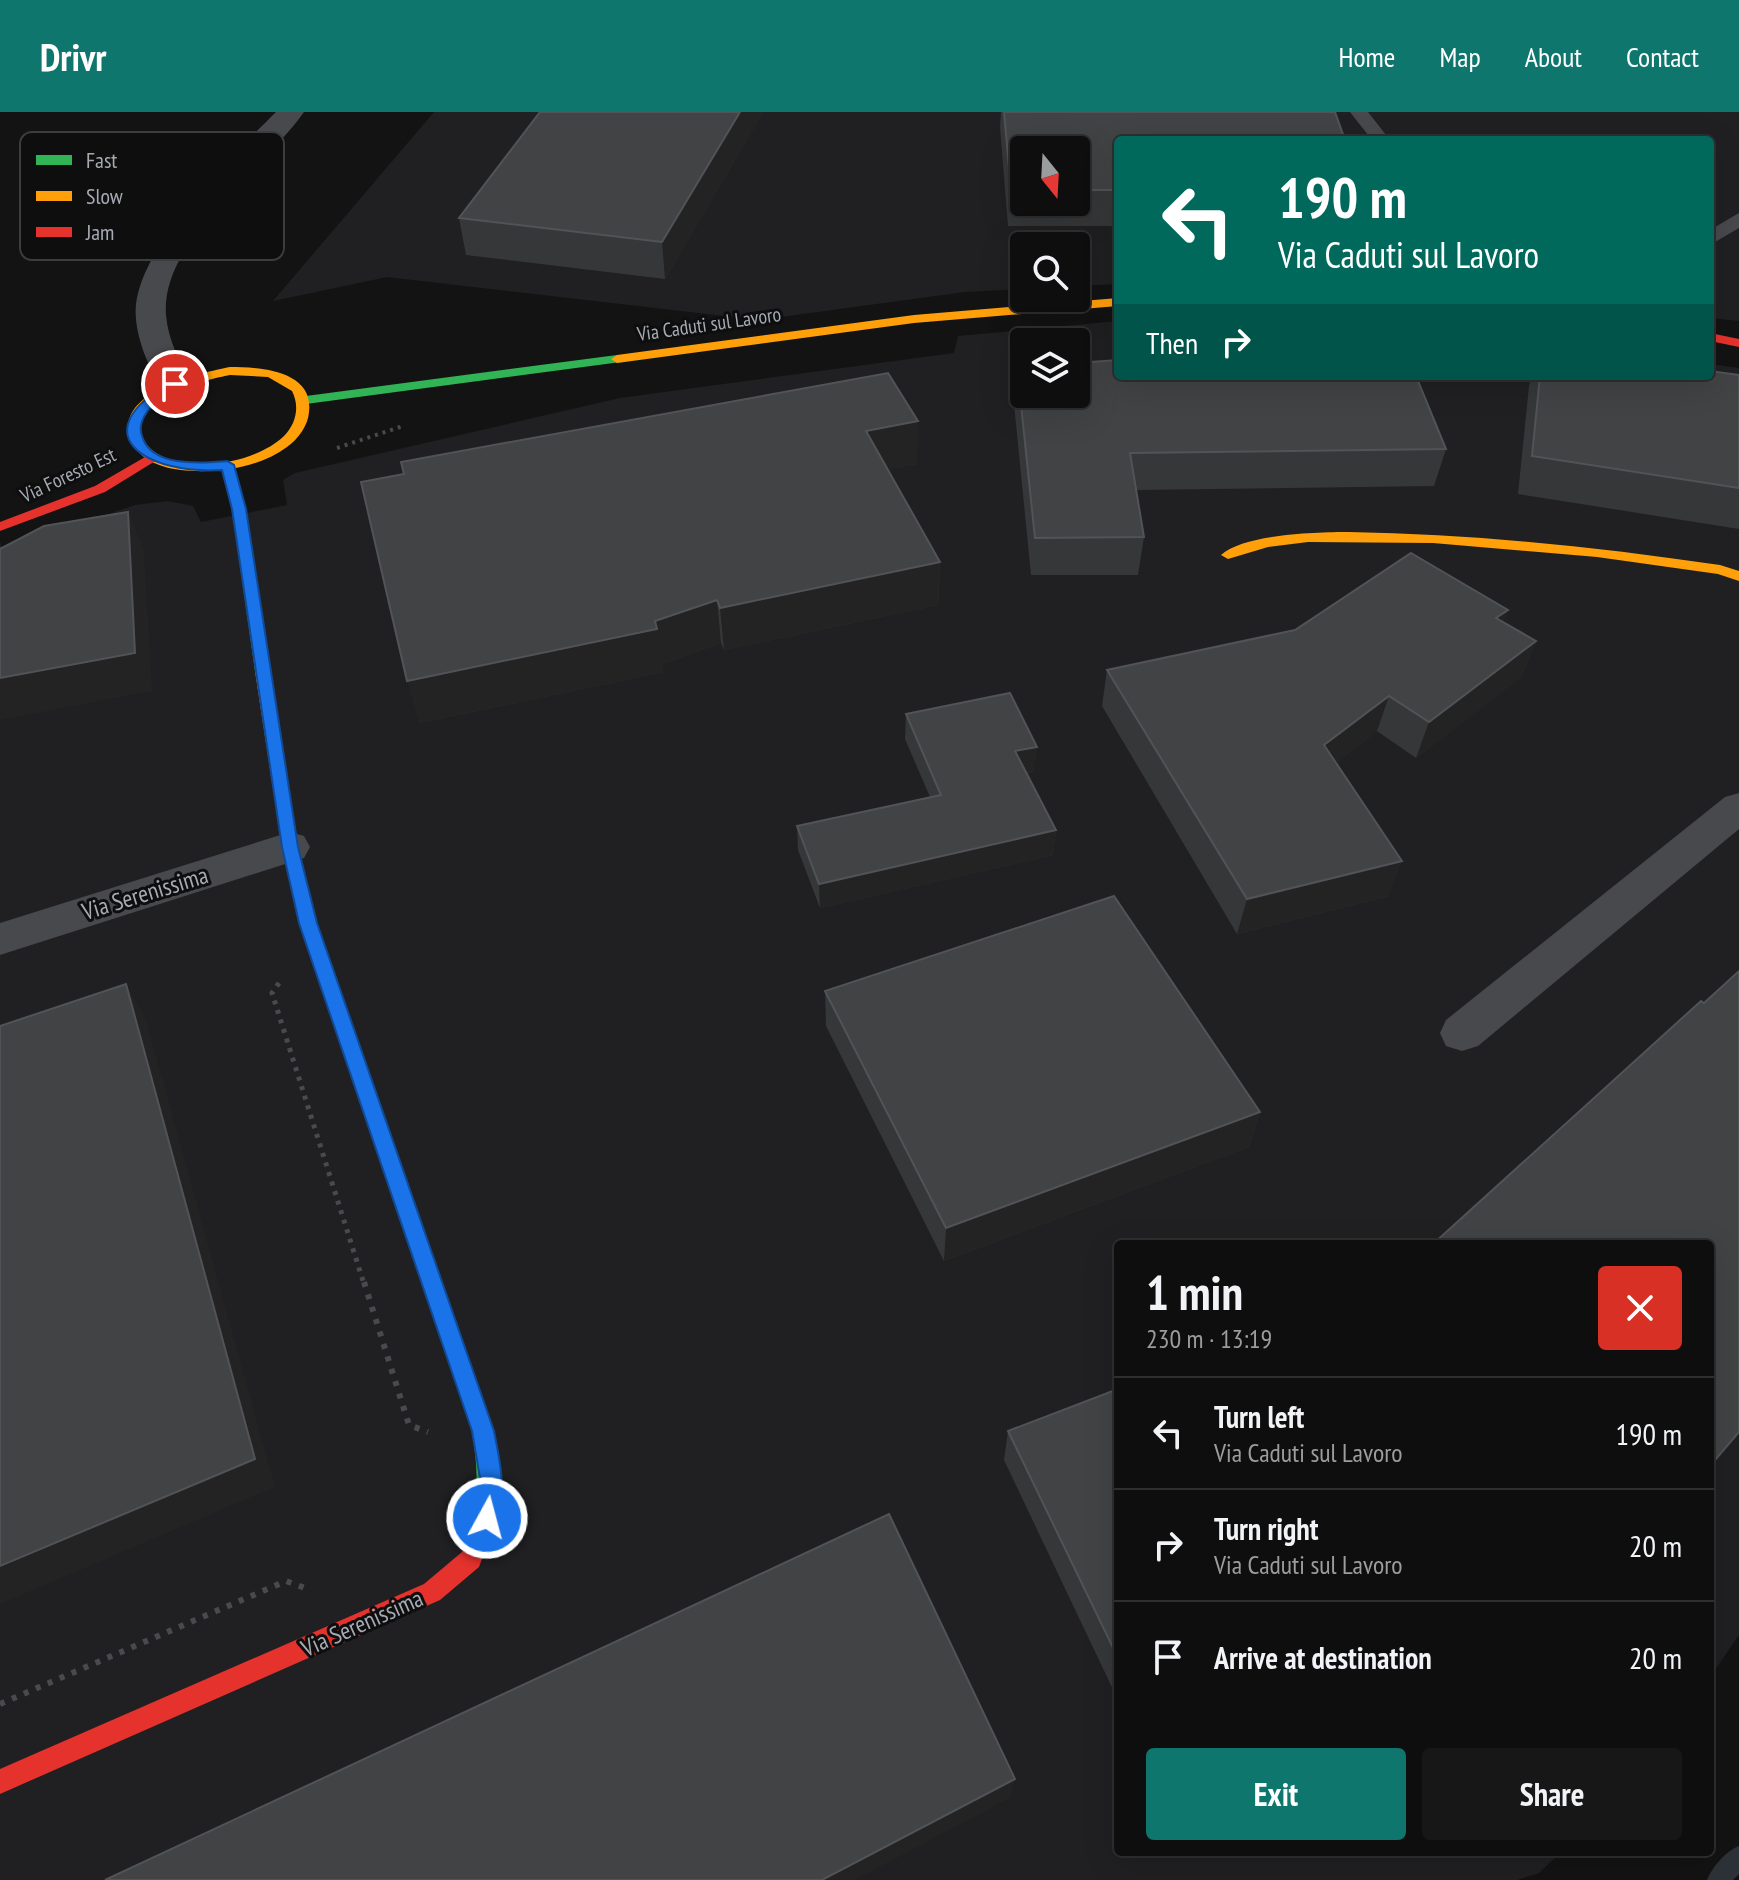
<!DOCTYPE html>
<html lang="en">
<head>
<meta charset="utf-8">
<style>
  :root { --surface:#0e0e0f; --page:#171718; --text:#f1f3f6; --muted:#9b9c9e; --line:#2e2e2f; --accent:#0f766e }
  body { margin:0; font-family:"PT Sans Narrow",sans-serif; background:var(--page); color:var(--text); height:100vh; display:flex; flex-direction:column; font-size:30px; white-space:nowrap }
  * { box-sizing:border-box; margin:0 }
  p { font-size:26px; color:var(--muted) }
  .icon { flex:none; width:44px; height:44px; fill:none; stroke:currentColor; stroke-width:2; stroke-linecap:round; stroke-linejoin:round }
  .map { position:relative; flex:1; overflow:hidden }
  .sheet { position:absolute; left:1114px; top:1128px; width:600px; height:616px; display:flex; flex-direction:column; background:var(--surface); border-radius:8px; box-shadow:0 8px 32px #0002,0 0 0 2px var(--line) }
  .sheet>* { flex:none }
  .top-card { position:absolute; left:1114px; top:24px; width:600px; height:244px; border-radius:8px; box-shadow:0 8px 32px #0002,0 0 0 2px var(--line); background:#00695c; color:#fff; overflow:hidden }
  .needle { width:52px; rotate:162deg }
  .fabs { position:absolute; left:1010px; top:24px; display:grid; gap:16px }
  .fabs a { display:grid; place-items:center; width:80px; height:80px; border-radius:8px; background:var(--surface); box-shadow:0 8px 32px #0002,0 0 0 2px var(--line); font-size:40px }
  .pin { position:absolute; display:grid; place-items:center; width:68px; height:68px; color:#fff; margin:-34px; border:4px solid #fff; border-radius:50%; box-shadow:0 2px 8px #0007 }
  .me { position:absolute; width:88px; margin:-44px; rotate:7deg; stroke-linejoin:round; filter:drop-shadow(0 0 6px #0008) }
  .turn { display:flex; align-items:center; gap:28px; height:168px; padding:0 32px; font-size:36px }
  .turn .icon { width:104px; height:104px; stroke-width:2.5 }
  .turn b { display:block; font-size:56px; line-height:68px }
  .then { display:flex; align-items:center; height:76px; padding:0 32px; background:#0003; gap:16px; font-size:30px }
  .round { display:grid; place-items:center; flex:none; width:84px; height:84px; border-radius:8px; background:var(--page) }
  .overview { display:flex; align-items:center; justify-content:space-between; height:136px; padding:0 32px }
  h1 { font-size:48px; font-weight:800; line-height:60px }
  .primary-button { display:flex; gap:16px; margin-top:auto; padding:16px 32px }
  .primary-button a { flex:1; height:92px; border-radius:8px; background:var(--accent); color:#fff; font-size:32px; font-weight:800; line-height:92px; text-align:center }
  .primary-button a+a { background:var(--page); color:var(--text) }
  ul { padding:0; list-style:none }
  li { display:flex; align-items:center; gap:24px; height:112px; padding:0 32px; border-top:2px solid var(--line) }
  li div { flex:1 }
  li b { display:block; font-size:30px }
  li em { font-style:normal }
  header { display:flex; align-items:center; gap:48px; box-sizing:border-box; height:112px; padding:0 40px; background:var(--accent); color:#fff }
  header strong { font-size:38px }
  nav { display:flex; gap:44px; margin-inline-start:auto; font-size:28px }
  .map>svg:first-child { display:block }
  .built { fill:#202022; fill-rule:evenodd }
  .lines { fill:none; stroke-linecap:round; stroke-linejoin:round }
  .stream { fill:#2c3237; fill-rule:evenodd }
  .path-far2 { stroke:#494a4d; stroke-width:4; stroke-dasharray:3 5; stroke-linecap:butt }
  .path-far1 { stroke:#494a4d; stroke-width:5; stroke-dasharray:4 6; stroke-linecap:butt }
  .path { stroke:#494a4d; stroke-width:6; stroke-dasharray:5 8; stroke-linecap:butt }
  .lane { fill:#48494c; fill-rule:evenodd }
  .street { fill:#48494c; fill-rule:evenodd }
  .fast { fill:#30b455; fill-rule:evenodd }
  .slow { fill:#ff9f0a; fill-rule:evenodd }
  .jam { fill:#e5322d; fill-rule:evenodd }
  .wall { fill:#363738; fill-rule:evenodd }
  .shaded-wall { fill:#232324 }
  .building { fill:#424345; stroke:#525357; stroke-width:2 }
  .route { fill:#1a73e8; stroke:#114b97; stroke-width:2 }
  .labels { text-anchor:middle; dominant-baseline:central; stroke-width:6; stroke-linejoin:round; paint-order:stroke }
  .far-street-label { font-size:20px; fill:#a6aab3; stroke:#0e0e0f }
  .street-label { font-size:24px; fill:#a6aab3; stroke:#0e0e0f }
  .key { fill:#0e0e0f; stroke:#3c3d40; stroke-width:2 }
  .key-label { font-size:22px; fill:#a6aab3 }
</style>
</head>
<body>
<header>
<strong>Drivr</strong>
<nav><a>Home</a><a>Map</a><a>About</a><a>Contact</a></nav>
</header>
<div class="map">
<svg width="1739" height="1768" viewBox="0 0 1739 1768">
  <rect width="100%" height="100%" fill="#131314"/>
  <!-- built -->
  <path class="built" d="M434,0H1739V209L1710,206V28H1118V172L1076,174V134H1024V177L965,180L759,208L387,165L273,189ZM1024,38H1076V90H1024Z
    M1118,209V264H1710V252L1739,256V1523L1710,1565V1132H1118V1740H1561L1539,1761L1517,1768H0V430L2,436L21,432L135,393L168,389L193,394L201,410L287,393L283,368L295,361L620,286L954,241L958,224ZM1024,230H1076V282H1024Z"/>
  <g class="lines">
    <!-- stream -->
    <path class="stream" d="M1739,1734V1762L1733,1768H1707C1712,1755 1726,1739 1739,1734Z"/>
    <!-- path-far2 -->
    <path class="path-far2" d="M337,336L403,314"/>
    <!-- path-far1 -->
    <path class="path-far1" d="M279,871L272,881L364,1172"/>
    <!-- path -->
    <path class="path" d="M364,1170L409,1313L428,1320
      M0,1592L286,1469L305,1476"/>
    <!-- lane -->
    <path class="lane" d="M1350,0H1368L1390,28H1372Z
      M1739,101V116L1710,133V118Z"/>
    <!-- street -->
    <path class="street" d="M276,0H304C266,55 160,128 166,203C168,228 180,250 191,272L186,279L175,281L164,279C148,256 133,220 136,192C144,128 232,44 276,0Z
      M1739,681V717L1478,934L1462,939L1446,934L1440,921L1446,908L1725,685Z
      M290,720L304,724L310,735L304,746L0,843V811Z"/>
    <!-- fast -->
    <path class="fast" d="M617,243L623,247L621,250L306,292L300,288L306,284Z
      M227,349L234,353L246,397L271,559L263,564L255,559L232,397L220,353Z
      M351,928L358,930L360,935L494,1319C501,1362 501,1400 484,1441L476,1444L468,1441L465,1433C479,1394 479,1360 472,1319L342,935L344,930Z"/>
    <!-- slow -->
    <path class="slow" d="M1118,186V194L914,211L617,251L611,247L617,243L914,203Z
      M230,255C259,255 314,258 309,300C308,314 298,327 287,335C259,356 215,362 181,358C164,356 144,350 134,334C105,283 195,262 230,255ZM230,263L268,265L292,279C300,295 296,312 284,324C256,351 189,363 156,341C148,336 140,326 141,316C141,283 205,268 230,263Z
      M1349,420C1474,422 1597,435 1720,453L1739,459V469L1718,462L1597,445L1433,431L1308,430L1268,435L1228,447L1221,443C1244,422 1317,420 1349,420Z
      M263,554L271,559L298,735L317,811L360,935L358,940H344L342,935L299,811L282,735L255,559Z"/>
    <!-- jam -->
    <path class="jam" d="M1710,221L1739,227V235L1710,229Z
      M152,341L157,342V348L105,380L0,419V410L95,374Z
      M476,1422L484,1425L487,1433L479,1455L440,1488L0,1682V1657L424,1472L462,1440L468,1425Z"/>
  </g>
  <!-- wall -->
  <path class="wall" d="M763,0L665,167L466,143L459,106Z
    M1001,0H1335L1118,28V114H1008L1000,15ZM1024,38H1076V90H1024Z
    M1017,255L1446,337L1434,374L1136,378L1144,425L1138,463H1031L1014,292Z
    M1739,263V417L1518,382L1529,274L1532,264Z
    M917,352L888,357L940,450L938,493L724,538L721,531L662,552L663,560L419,611L404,362Z
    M1503,510L1536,529L1521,565L1416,646L1377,619L1336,651L1389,784L1237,822L1102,594L1107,558Z
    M906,602L1034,659L1027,661L1056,718L1053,743L820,796L798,738L797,714L930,685L905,627Z
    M825,879L1260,1000L1249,1035L944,1149L826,914Z
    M1118,1277V1588L1004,1348L1008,1319Z"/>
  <!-- shaded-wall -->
  <path class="shaded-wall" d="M740,0H763L665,167L662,130Z
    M918,309L917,352L866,361V319Z
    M128,400L144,438L152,579L0,608V566Z
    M940,450L938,493L724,538L720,496Z
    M717,488L721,531L662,552L663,560L419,611L407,569L655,509Z
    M1508,498L1495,534L1496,506Z
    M1536,529L1521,565L1416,646L1429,610Z
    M1389,584L1377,619L1313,669L1324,633Z
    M1037,635L1034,659L1013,663L1015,639Z
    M1056,718L1053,743L820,796L819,772Z
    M1402,749L1389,784L1237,822L1247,787Z
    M126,872L146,908L275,1375L0,1492V1454Z
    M1260,1000L1249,1035L944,1149L946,1116Z
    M1015,1667L1010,1686L855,1768H822Z"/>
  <!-- building -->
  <path class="building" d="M540,0H740L662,130L459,106Z
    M1004,0H1335L1345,28H1118V78H1076V38H1024V78L1011,77Z
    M1118,248V264H1416L1446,337L1130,341L1144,425L1035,426L1017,255L1024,254V282H1076V251Z
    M1710,259L1739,263V376L1532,344L1540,264H1710Z
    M888,261L918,309L866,319L940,450L720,496L717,488L655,509L657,517L407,569L361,370L404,362L401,350Z
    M128,400L135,541L0,566V437L44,414Z
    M1411,441L1508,498L1496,506L1536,529L1429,610L1389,584L1324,633L1402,749L1247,787L1107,558L1295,518Z
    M1010,581L1037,635L1015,639L1056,718L819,772L797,714L941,683L906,602Z
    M1114,784L1260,1000L946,1116L825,879Z
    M1739,859V1320L1710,1354V1132H1433L1701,889L1704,891Z
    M126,872L255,1347L0,1454V914Z
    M1118,1277V1546L1008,1319Z
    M889,1402L1015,1667L822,1768H105Z"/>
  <!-- route -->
  <path class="route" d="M171,270L182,272C171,283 156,287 147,300C142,307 139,316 142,324C151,356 202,351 227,349L234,353L246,397L298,735L317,811L494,1319C500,1350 508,1383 495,1413L487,1417L479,1413L475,1406L480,1366L472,1319L299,811L282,735L232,397L222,358C149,363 79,323 171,270Z"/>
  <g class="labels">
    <!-- far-street labels -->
    <g class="far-street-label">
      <text transform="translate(709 212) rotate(-8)">Via Caduti sul Lavoro</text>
      <text transform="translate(68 363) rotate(-25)">Via Foresto Est</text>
    </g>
    <!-- street labels -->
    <g class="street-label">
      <text transform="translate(145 781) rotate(-17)">Via Serenissima</text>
      <text transform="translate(362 1511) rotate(-24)">Via Serenissima</text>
    </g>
  </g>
  <!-- legend -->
  <rect x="20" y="20" width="264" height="128" rx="12" class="key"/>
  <rect x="36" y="43" width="36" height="10" fill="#30b455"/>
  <rect x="36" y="79" width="36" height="10" fill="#ff9f0a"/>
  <rect x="36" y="115" width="36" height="10" fill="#e5322d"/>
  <g class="key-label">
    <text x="86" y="56">Fast</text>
    <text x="86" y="92">Slow</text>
    <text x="86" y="128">Jam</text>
  </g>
</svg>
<div class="fabs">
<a><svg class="needle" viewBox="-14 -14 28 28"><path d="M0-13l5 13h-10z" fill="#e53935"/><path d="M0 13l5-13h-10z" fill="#9b9c9e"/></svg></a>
<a><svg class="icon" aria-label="search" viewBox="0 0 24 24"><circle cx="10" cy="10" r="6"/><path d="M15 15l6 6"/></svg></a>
<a><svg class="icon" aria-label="layers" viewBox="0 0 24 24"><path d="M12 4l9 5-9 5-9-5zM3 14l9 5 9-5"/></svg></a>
</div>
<div class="pin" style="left:175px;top:272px;background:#d93025"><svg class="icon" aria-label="arrive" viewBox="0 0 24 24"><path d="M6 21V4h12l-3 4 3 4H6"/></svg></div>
<svg class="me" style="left:487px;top:1406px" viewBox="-20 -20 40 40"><circle r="17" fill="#1a73e8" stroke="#fff" stroke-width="3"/><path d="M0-11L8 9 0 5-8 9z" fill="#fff"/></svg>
<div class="top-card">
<div class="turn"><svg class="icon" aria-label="left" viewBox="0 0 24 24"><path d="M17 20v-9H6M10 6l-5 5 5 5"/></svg><div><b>190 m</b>Via Caduti sul Lavoro</div></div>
<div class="then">Then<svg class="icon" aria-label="right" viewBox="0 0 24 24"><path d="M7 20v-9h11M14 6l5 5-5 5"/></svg></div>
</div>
<section class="sheet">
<div class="overview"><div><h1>1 min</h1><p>230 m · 13:19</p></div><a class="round" style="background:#d93025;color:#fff"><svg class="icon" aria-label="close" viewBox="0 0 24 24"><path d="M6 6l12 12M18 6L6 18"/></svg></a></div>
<ul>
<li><svg class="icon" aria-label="left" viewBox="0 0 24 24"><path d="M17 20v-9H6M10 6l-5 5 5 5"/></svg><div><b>Turn left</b><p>Via Caduti sul Lavoro</p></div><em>190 m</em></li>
<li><svg class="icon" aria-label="right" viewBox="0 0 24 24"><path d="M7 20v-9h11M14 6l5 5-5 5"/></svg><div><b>Turn right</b><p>Via Caduti sul Lavoro</p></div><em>20 m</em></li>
<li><svg class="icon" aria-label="arrive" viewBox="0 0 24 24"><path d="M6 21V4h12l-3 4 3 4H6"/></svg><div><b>Arrive at destination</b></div><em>20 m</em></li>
</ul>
<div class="primary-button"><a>Exit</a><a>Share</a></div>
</section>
</div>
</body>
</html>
